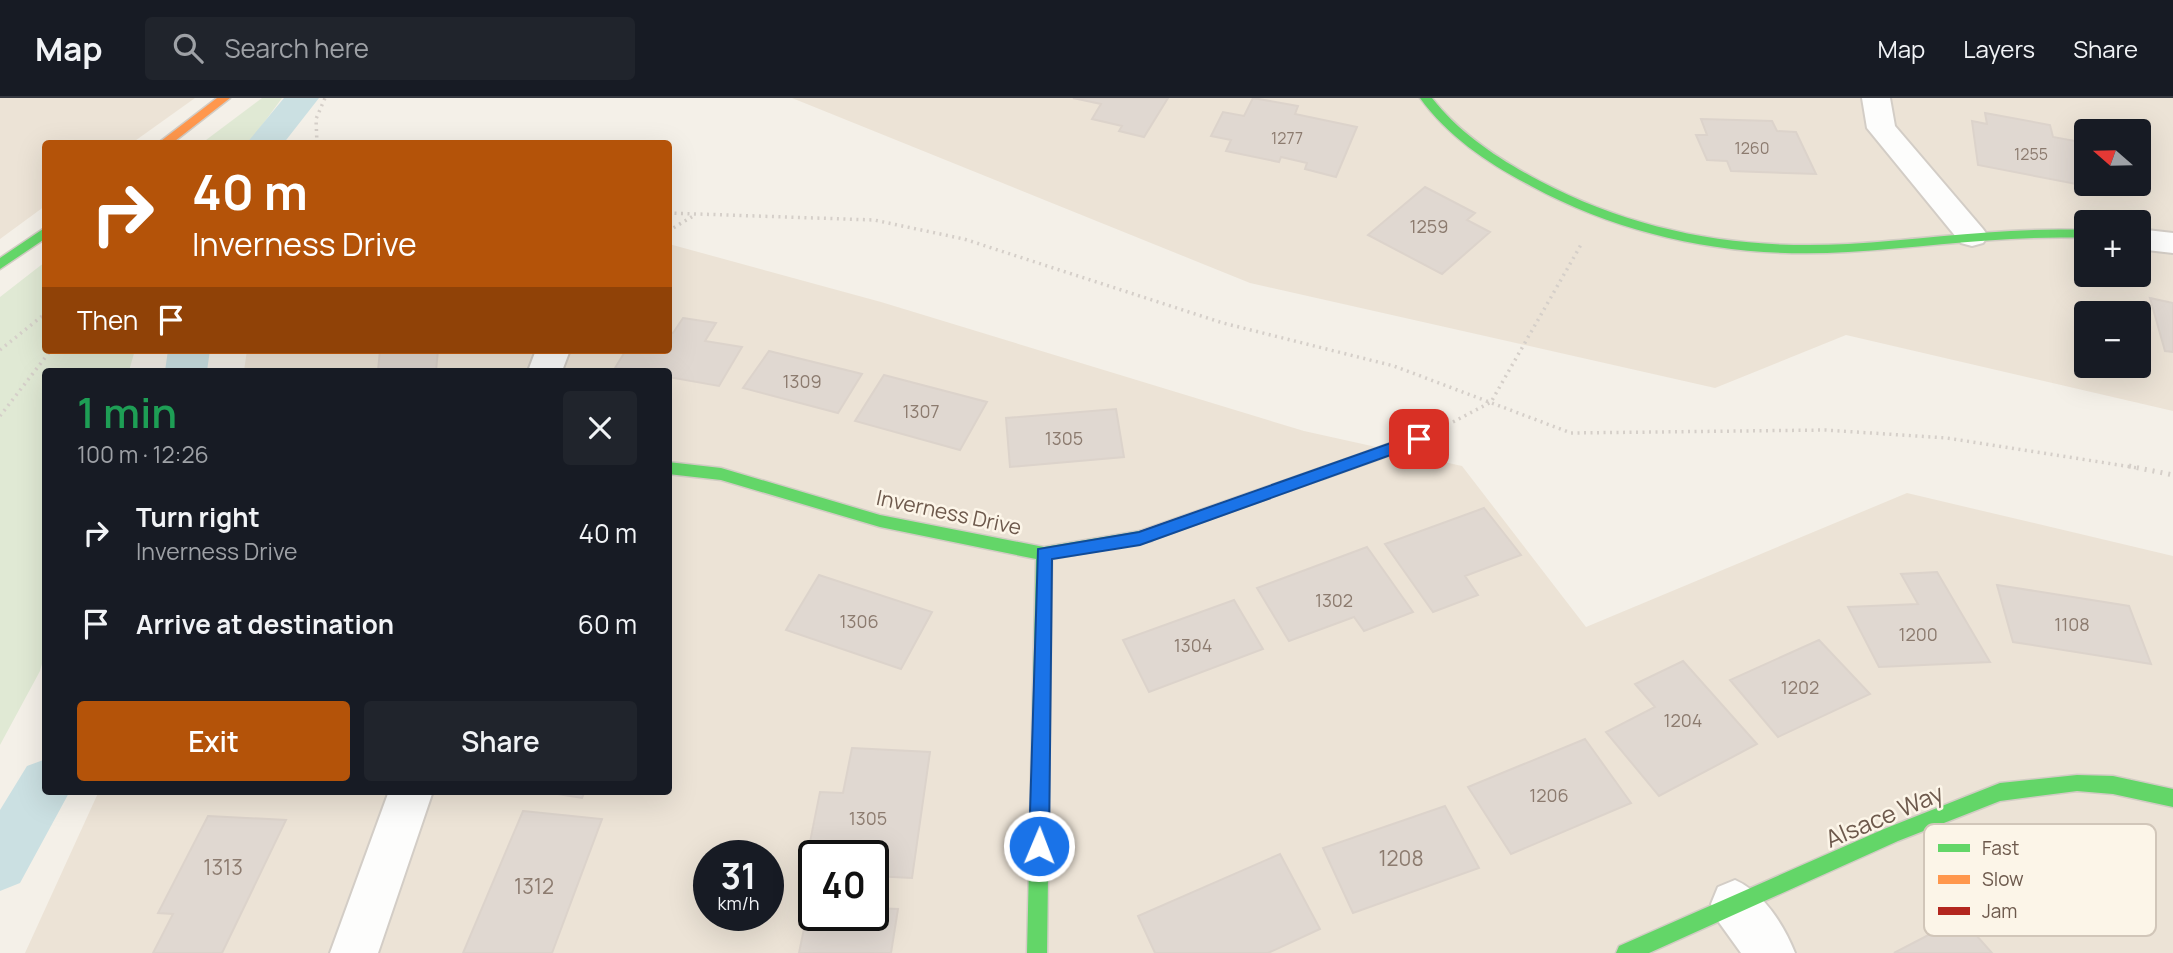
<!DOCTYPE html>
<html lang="en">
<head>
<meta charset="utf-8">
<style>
  :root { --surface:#171b24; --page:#20242c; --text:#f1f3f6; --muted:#9ea1a6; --line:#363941; --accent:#b45309 }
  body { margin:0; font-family:Manrope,sans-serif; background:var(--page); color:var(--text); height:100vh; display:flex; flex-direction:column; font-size:26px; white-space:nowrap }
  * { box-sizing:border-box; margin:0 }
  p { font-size:23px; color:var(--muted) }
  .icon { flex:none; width:38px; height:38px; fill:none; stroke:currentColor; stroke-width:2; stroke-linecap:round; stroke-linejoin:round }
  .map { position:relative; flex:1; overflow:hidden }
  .side { position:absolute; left:42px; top:270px; width:630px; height:427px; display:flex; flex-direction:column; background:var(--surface); border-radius:7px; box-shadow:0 7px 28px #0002 }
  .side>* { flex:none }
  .top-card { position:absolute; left:42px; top:42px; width:630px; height:214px; border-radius:7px; box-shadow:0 7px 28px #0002; background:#b45309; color:#fff; overflow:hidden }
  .needle { width:46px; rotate:290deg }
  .tools { position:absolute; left:2074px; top:21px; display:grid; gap:14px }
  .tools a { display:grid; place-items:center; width:77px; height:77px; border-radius:7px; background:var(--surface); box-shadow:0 7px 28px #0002; font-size:35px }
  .speed { position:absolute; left:693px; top:742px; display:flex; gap:14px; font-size:35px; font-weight:700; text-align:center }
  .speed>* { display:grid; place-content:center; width:91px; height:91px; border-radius:50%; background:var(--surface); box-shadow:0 7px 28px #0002; line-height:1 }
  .speed small { font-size:18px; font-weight:400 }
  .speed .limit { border:4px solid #111; border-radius:10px; background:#fff; color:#111 }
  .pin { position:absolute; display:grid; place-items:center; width:60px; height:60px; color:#fff; margin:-30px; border-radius:14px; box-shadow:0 4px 10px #0006 }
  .me { position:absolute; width:77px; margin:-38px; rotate:1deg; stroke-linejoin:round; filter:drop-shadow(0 0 5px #0008) }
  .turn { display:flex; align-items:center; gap:24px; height:147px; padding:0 35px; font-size:32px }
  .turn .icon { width:91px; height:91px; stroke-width:2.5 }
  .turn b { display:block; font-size:49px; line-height:60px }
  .then { display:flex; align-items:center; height:66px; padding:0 35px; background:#0003; gap:14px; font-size:26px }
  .round { display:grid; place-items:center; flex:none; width:74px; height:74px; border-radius:7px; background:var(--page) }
  .headline { display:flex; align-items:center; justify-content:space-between; height:119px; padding:0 35px }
  h1 { font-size:42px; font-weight:600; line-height:52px; color:#1e9e55 }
  .action { display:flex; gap:14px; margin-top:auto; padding:14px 35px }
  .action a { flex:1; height:80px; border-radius:7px; background:var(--accent); color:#fff; font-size:28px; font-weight:600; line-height:80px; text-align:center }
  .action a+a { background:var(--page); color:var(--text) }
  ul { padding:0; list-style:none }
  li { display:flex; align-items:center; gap:21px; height:91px; padding:0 35px }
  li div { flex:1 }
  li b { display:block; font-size:26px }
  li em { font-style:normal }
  header { display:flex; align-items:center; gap:42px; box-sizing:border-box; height:98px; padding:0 35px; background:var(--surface); border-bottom:2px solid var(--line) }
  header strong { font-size:33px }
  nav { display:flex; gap:38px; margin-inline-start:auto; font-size:24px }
  .search { width:490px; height:63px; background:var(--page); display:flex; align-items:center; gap:18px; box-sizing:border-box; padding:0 24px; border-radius:7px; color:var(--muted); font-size:26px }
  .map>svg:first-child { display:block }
  .residential { fill:#ece3d6; fill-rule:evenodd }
  .green { fill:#e0e9d4 }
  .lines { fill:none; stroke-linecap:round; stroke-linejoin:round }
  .canal { fill:#cbe0e2; fill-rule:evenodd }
  .building { fill:#e0d8d1; stroke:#dcd3cb; stroke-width:2 }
  .street-casing { stroke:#d3cdc6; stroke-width:4 }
  .fast-casing { stroke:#d2ccc4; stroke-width:3 }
  .slow-casing { stroke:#d2ccc4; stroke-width:3 }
  .jam-casing { stroke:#d2ccc4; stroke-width:3 }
  .path-far1 { stroke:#d5cfc9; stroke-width:3.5; stroke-dasharray:2 4.5; stroke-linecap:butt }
  .path { stroke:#d5cfc9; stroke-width:5; stroke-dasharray:2 6; stroke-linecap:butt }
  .street { fill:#fdfdfc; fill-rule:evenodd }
  .fast { fill:#63d668; fill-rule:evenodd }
  .slow { fill:#ff974d; fill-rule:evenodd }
  .jam { fill:#b3261e; fill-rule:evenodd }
  .route { fill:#1a73e8; stroke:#114b97; stroke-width:2 }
  .labels { text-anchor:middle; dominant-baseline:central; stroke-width:5; stroke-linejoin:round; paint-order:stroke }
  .far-number-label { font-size:16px; fill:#8c7b6f }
  .number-label { font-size:18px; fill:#8c7b6f }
  .street-label { font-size:21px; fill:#6d594c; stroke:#fcf5e8 }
  .near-number-label { font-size:21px; fill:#8c7b6f }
  .near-street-label { font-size:24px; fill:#6d594c; stroke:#fcf5e8 }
  .key { fill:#fcf5e8; stroke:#d1c6b9; stroke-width:2 }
  .key-label { font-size:19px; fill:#6d594c }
</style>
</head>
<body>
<header>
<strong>Map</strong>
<div class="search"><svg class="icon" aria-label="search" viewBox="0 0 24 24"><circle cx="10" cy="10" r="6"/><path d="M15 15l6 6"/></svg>Search here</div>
<nav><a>Map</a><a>Layers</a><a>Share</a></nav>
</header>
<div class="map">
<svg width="2173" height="855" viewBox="0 0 2173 855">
  <rect width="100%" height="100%" fill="#f4f0e8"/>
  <!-- residential -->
  <path class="residential" d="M0,0H195L132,45L46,46L45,108L0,141Z
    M792,0H2173V313L1846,237L1715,290L1250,185ZM2086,33H2138V86H2086ZM2086,124H2138V177H2086ZM2086,215H2138V268H2086Z
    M669,146L881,204L1304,333L1462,368L1586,529L1907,395L2173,458V855H25L99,693H668V273H244L247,252H668ZM709,758H768V817H709ZM814,758H873V817H814Z"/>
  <!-- green -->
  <path class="green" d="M262,0H282L249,45H202Z
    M45,164L46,252H135L129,273H46L45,555L40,573L0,647V199Z"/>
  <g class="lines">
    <!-- canal -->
    <path class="canal" d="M284,0H319L283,46H246Z
      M168,252H210L207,273H165Z
      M46,661V693H70L20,785L0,793V712L27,668Z"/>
  </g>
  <!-- building -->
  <path class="building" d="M1073,0H1168L1144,39L1119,33L1122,28L1092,21L1101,6Z
    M1253,0L1298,8L1295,16L1357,29L1336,79L1305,71L1307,65L1281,59L1279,64L1226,53L1231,42L1211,38L1223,14L1244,18Z
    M1985,15L2050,27L2053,39L2086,45V86H2096L2097,90L1978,67L1972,23L1987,26Z
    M1701,21L1772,23L1777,33L1796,34L1816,76L1731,73L1727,63L1707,62L1696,37H1707Z
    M1425,89L1475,115L1467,122L1490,134L1442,176L1368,137Z
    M2150,200L2173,205V254L2165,253Z
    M683,220L716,225L705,243L742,249L719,288L668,279V273L615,270L626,252H668V234L673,235Z
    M380,252H438L436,273H378Z
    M769,253L862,276L838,315L743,290Z
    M884,277L987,304L960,352L855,323Z
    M1116,311L1124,359L1010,369L1006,320Z
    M1484,410L1521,457L1465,478L1478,497L1433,514L1385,446Z
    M1367,449L1413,514L1364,533L1354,519L1289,543L1257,490Z
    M1937,474L1990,564L1879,569L1848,509L1918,506L1901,476Z
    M819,477L932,514L901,571L786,532Z
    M1997,487L2129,508L2151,566L2013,544Z
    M1234,502L1263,551L1149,594L1123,542Z
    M1819,542L1870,596L1778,639L1730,582Z
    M1683,563L1757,646L1659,698L1606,634L1655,609L1635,586Z
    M1585,641L1631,705L1511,756L1468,689Z
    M852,650L930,654L912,780L873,778V758H844L846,746L810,744L820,694L843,695Z
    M539,693H585L582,700Z
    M1445,708L1479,770L1353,815L1323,750Z
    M523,713L602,721L552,855H463Z
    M208,718L286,722L222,855H153L173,816L158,815Z
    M1280,756L1320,831L1268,855H1155L1138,818Z
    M809,806H814V817H873V810L898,811L891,855H799Z
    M1961,820L1992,855H1894Z"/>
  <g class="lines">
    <!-- street casing -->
    <g class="street-casing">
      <path id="street" d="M1862,0H1890L1895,28L1983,131L1988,138L1983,145L1972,148L1961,145L1867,30Z
        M2138,131L2173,135V155L2138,151Z
        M536,252H570L562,273H528Z
        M389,693H433L378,855H330Z
        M1735,782C1763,794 1784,827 1795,855H1741L1718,823L1711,806L1718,789Z"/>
    </g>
    <!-- fast casing -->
    <g class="fast-casing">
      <path id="fast" d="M1420,0H1432C1460,36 1500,62 1540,83C1636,134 1741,152 1848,146C1928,141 2006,129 2086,132V140C2006,137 1928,149 1848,154C1738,161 1629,141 1531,88C1489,66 1448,39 1420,0Z
        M46,129V140L0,171V160Z
        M668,364L721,370L880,417L1044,449L1146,432L1152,433L1154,438L1152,443L1146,444L1052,461L1047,855H1027L1036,461L880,429L721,382L668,376Z
        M2077,677L2113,678L2173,691V709L2113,696L2077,693L2000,703L1898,743L1649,855H1616L1619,848L1884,731L2000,685Z"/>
    </g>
    <!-- slow casing -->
    <g class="slow-casing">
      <path id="slow" d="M217,0H230L171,46H157Z
        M1419,335L1426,341L1424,345L1323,381L1315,375L1318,371Z"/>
    </g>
    <!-- jam casing -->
    <g class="jam-casing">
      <path id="jam" d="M1323,369L1331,375L1328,379L1146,444L1140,443L1138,438L1140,433Z"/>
    </g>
    <!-- path-far1 -->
    <path class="path-far1" d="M317,46L316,21L325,0
      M668,115L874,122L964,141L1223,225L1394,268L1571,335L1825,332L1947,340L2138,370
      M668,133L695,117
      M0,252L46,215
      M0,318L51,252
      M1453,324L1491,304L1582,145"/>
    <!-- path -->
    <path class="path" d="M2129,368L2173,377"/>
    <!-- street -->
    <use href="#street" class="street"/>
    <!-- fast -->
    <use href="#fast" class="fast"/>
    <!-- slow -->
    <use href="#slow" class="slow"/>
    <!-- jam -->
    <use href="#jam" class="jam"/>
  </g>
  <!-- route -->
  <path class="route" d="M1419,335L1424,337V345L1140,447L1052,461L1049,748L1046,755L1039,758L1032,755L1029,748L1038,451L1139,434Z"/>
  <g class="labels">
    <!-- far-number labels -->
    <g class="far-number-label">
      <text x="1287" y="40">1277</text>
      <text x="1752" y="50">1260</text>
      <text x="2031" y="56">1255</text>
    </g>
    <!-- number labels -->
    <g class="number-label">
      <text x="1429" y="128">1259</text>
      <text x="802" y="283">1309</text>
      <text x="921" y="313">1307</text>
      <text x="1064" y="340">1305</text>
      <text x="1334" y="502">1302</text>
      <text x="859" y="523">1306</text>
      <text x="2072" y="526">1108</text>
      <text x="1918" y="536">1200</text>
      <text x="1193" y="547">1304</text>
      <text x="1800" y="589">1202</text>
      <text x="1683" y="622">1204</text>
      <text x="1549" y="697">1206</text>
      <text x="868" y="720">1305</text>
    </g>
    <!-- street labels -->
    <g class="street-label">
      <text transform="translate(949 414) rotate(12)">Inverness Drive</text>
    </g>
    <!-- near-number labels -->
    <g class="near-number-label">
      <text x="1401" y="760">1208</text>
      <text x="223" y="769">1313</text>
      <text x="534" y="788">1312</text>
    </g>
    <!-- near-street labels -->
    <g class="near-street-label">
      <text transform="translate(1884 717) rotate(-23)">Alsace Way</text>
    </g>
  </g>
  <!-- legend -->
  <rect x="1924" y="726" width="232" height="112" rx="10" class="key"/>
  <rect x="1938" y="746" width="32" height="8" fill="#63d668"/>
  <rect x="1938" y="777" width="32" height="9" fill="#ff974d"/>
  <rect x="1938" y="809" width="32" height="8" fill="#b3261e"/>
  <g class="key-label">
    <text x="1982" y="757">Fast</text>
    <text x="1982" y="788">Slow</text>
    <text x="1982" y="820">Jam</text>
  </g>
</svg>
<div class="tools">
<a><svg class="needle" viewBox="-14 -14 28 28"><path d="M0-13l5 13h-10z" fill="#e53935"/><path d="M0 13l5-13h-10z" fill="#9ea1a6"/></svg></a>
<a>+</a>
<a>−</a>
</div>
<div class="speed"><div>31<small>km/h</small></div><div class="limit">40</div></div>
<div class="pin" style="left:1419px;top:341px;background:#d93025"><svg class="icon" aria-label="arrive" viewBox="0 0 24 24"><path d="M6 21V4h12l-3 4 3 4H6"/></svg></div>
<svg class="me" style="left:1039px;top:748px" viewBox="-20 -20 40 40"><circle r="17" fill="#1a73e8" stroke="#fff" stroke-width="3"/><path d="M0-11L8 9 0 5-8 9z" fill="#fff"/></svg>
<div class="top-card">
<div class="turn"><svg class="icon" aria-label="right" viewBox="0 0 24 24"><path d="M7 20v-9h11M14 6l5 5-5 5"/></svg><div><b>40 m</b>Inverness Drive</div></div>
<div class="then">Then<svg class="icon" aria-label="arrive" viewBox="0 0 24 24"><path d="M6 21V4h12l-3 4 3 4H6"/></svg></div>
</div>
<section class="side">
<div class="headline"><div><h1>1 min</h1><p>100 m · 12:26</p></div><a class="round"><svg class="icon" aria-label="close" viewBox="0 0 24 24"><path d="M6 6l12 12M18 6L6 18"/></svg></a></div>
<ul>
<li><svg class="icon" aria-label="right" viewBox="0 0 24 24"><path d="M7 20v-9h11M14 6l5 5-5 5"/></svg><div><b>Turn right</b><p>Inverness Drive</p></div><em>40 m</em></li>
<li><svg class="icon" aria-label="arrive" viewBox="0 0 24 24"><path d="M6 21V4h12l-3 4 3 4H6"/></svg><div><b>Arrive at destination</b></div><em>60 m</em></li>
</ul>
<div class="action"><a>Exit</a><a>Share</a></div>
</section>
</div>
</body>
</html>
